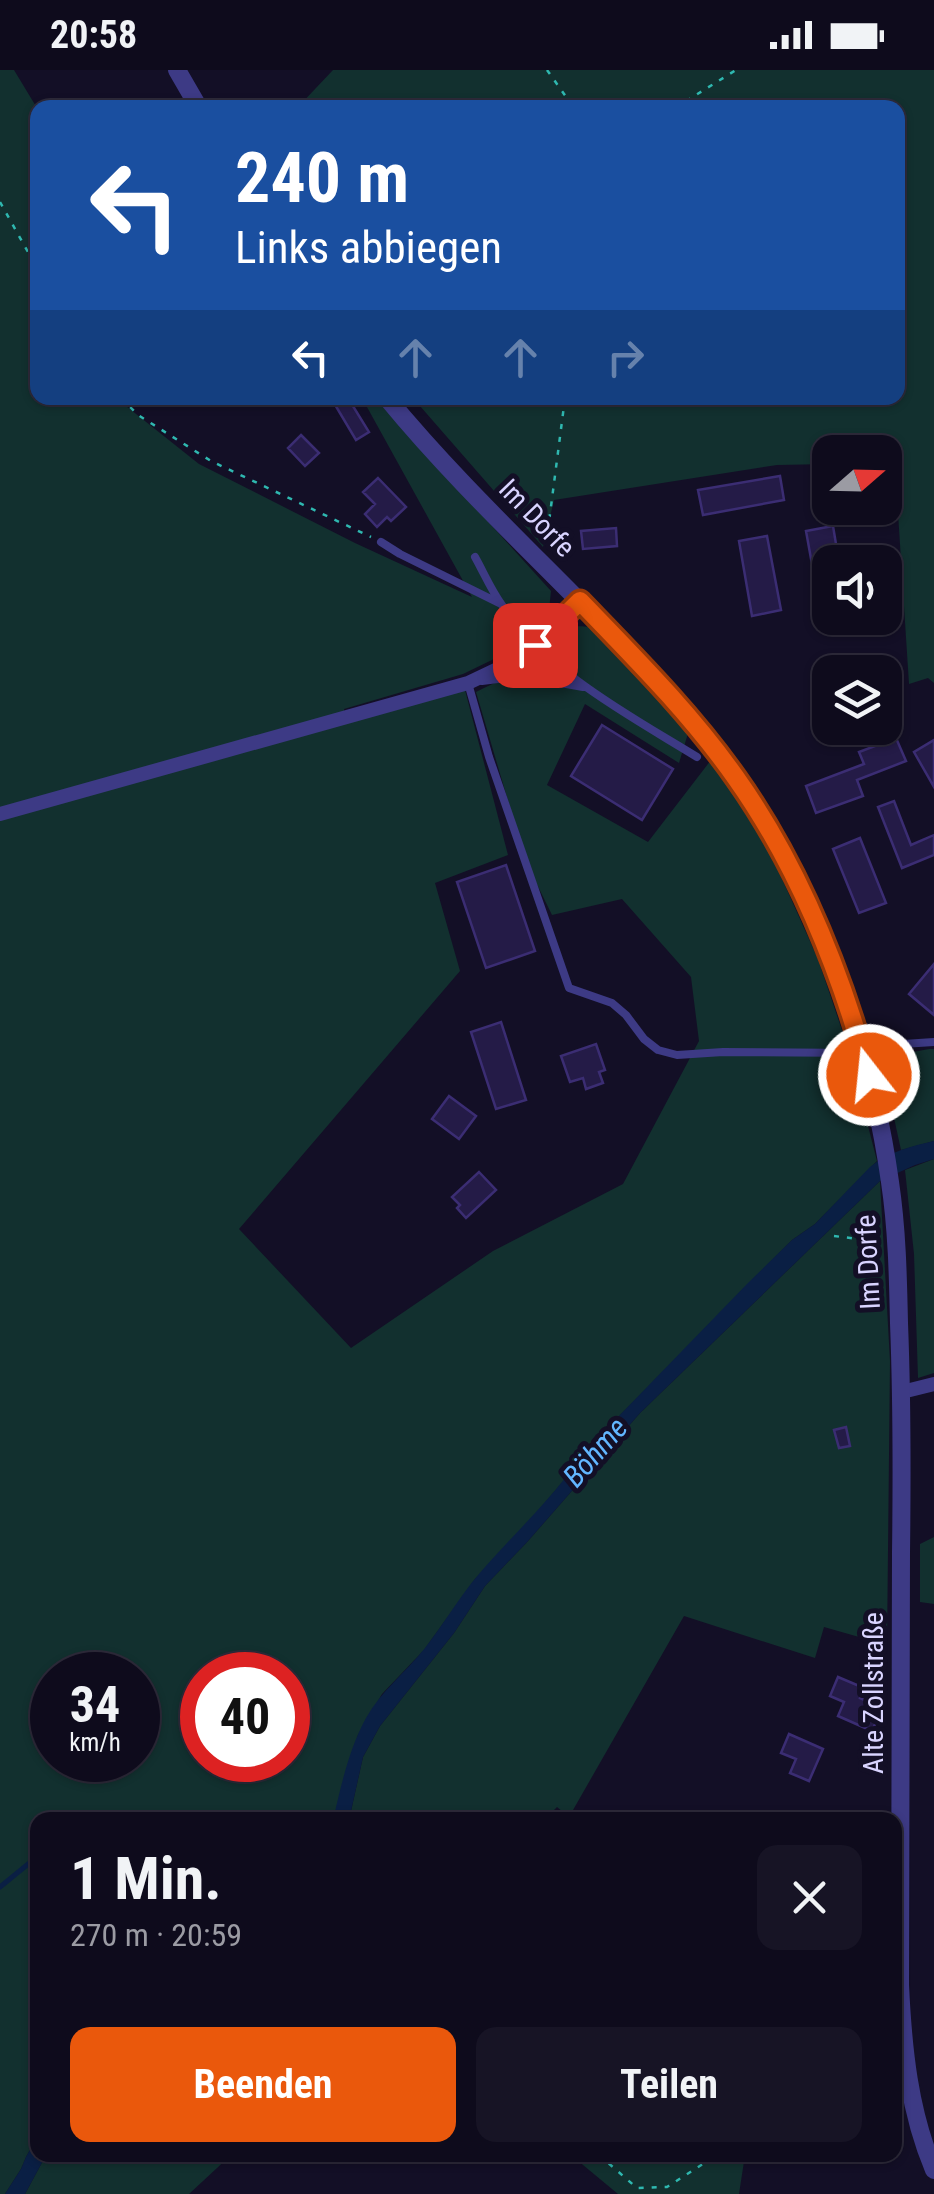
<!DOCTYPE html>
<html lang="de">
<head>
<meta charset="utf-8">
<style>
  :root { --surface:#0e0b1c; --page:#171425; --text:#f1f3f6; --muted:#9b9ba3; --line:#2e2b3b; --accent:#ea580c }
  body { margin:0; font-family:"Roboto Condensed",sans-serif; background:var(--page); color:var(--text); height:100vh; display:flex; flex-direction:column; font-size:38px; white-space:nowrap }
  * { box-sizing:border-box; margin:0 }
  p { font-size:32px; color:var(--muted) }
  .icon { flex:none; width:55px; height:55px; fill:none; stroke:currentColor; stroke-width:2; stroke-linecap:round; stroke-linejoin:round }
  .map { position:relative; flex:1; overflow:hidden }
  .side { position:absolute; left:30px; top:1742px; width:872px; height:350px; display:flex; flex-direction:column; background:var(--surface); border-radius:20px; box-shadow:0 2px 8px #0004,0 0 0 2px var(--line) }
  .side>* { flex:none }
  .banner { position:absolute; left:30px; top:30px; width:875px; height:305px; border-radius:20px; box-shadow:0 2px 8px #0004,0 0 0 2px var(--line); background:#1a4fa0; color:#fff; overflow:hidden }
  .needle { width:65px; rotate:70deg }
  .buttons { position:absolute; left:812px; top:365px; display:grid; gap:20px }
  .buttons a { display:grid; place-items:center; width:90px; height:90px; border-radius:20px; background:var(--surface); box-shadow:0 2px 8px #0004,0 0 0 2px var(--line); font-size:50px }
  .speed { position:absolute; left:30px; top:1582px; display:flex; gap:20px; font-size:50px; font-weight:700; text-align:center }
  .speed>* { display:grid; place-content:center; width:130px; height:130px; border-radius:50%; background:var(--surface); box-shadow:0 2px 8px #0004,0 0 0 2px var(--line); line-height:1 }
  .speed small { font-size:25px; font-weight:400 }
  .speed .limit { border:15px solid #d22; background:#fff; color:#111 }
  .pin { position:absolute; display:grid; place-items:center; width:85px; height:85px; color:#fff; margin:-42px; border-radius:20px; box-shadow:0 5px 15px #0006 }
  .me { position:absolute; width:110px; margin:-55px; rotate:344deg; stroke-linejoin:round; filter:drop-shadow(0 0 8px #0008) }
  .turn { display:flex; align-items:center; gap:35px; height:210px; padding:0 40px; font-size:45px }
  .turn .icon { width:130px; height:130px; stroke-width:2.5 }
  .turn b { display:block; font-size:70px; line-height:85px }
  .lanes { display:flex; align-items:center; height:95px; padding:0 40px; background:#0003; justify-content:center; gap:50px; direction:ltr }
  .lanes .off { opacity:.35 }
  .round { display:grid; place-items:center; flex:none; width:105px; height:105px; border-radius:20px; background:var(--page) }
  .summary { display:flex; align-items:center; justify-content:space-between; height:170px; padding:0 40px }
  h1 { font-size:60px; font-weight:700; line-height:75px }
  .action { display:flex; gap:20px; margin-top:auto; padding:20px 40px }
  .action a { flex:1; height:115px; border-radius:20px; background:var(--accent); color:#fff; font-size:40px; font-weight:700; line-height:115px; text-align:center }
  .action a+a { background:var(--page); color:var(--text) }
  .status { display:flex; justify-content:space-between; align-items:center; height:70px; padding:0 50px; background:var(--surface); direction:ltr }
  .status svg { height:28px; fill:currentColor }
  .map>svg:first-child { display:block }
  .green { fill:#12302f; fill-rule:evenodd }
  .water { fill:#0a1f44 }
  .lines { fill:none; stroke-linecap:round; stroke-linejoin:round }
  .stream { stroke:#0a1f44; stroke-width:5 }
  .building { fill:#241b47; stroke:#3b2d73; stroke-width:2.5 }
  .path { stroke:#2fb8b0; stroke-width:2.5; stroke-dasharray:5 8; stroke-linecap:butt }
  .service { stroke:#3d3a85; stroke-width:8 }
  .minor { stroke:#3d3a85; stroke-width:14 }
  .tertiary { stroke:#3d3a85; stroke-width:18 }
  .route-casing { stroke:#983908; stroke-width:25 }
  .route { stroke:#ea580c; stroke-width:18 }
  .labels { text-anchor:middle; dominant-baseline:central; stroke-width:10; stroke-linejoin:round; paint-order:stroke }
  .street-label { font-size:28px; fill:#d9d4ff; stroke:#130f26 }
  .water-label { font-size:30px; font-style:italic; fill:#62b6ff; stroke:#130f26 }
</style>
</head>
<body>
<div class="status"><b>20:58</b><svg viewBox="0 0 49 12"><path d="M0 12V9h3v3zM5 12V6h3v6zM10 12V3h3v9zM15 12V0h3v12zM26 1h20v11H26zM47 4h2v5h-2z"/></svg></div>
<div class="map">
<svg width="934" height="2124" viewBox="0 0 934 2124">
  <rect width="100%" height="100%" fill="#130f26"/>
  <!-- green -->
  <path class="green" d="M0,0H14L37,38L38,328H116L199,394L355,473L472,527L362,328H376L551,521L548,550L494,589L463,604L344,639V652L465,620L508,785L435,813L460,901L239,1159L351,1278L493,1181L623,1114L699,971L691,907L622,829L552,845L526,792L476,622C493,613 511,606 527,596C555,578 548,551 590,557L676,644L689,660L679,693L585,634L547,715L648,772L711,690L770,782L818,889L848,978L877,1091L815,1154L792,1170L584,1382L572,1401L525,1456L475,1509L424,1580L382,1624L358,1665L333,1750H38L37,2067L26,2087L21,2099L5,2124H0ZM52,1605H138V1690H52ZM202,1605H288V1690H202Z
    M333,0H934V613L928,608L909,614L898,443L837,444V438H885V382H830V394L777,395L554,430L543,477L413,328H898V38L298,37Z
    M929,979H934V1071L901,1080L881,988Z
    M934,1089V1303L918,1308L914,1184L905,1100Z
    M880,1111L890,1291L887,1575L824,1557L815,1588L684,1546L569,1747L557,1737L544,1750H349L363,1687L380,1656L454,1563L485,1516L528,1471L640,1343Z
    M934,1467V1534L920,1532V1474Z
    M46,2085H231L189,2124H25Z
    M571,2085H745L739,2124H618Z"/>
  <!-- water -->
  <path class="water" d="M934,1071V1089L915,1095L880,1111L640,1343L528,1471L485,1516L454,1563L380,1656L363,1687L349,1750H333C341,1716 349,1679 366,1648C381,1621 406,1602 425,1578C444,1554 459,1527 479,1504C514,1463 554,1428 584,1382L747,1214L792,1170L815,1154L870,1097C888,1082 912,1076 934,1071Z
    M37,2067L38,2085H46L25,2124H5L21,2099L26,2087Z"/>
  <g class="lines">
    <!-- stream -->
    <path class="stream" d="M0,1817L38,1786"/>
  </g>
  <!-- building -->
  <path class="building" d="M331,328H348L369,362L356,370Z
    M301,365L319,383L305,396L288,378Z
    M780,406L784,430L703,445L698,420Z
    M378,408L406,437L391,451L387,447L377,457L365,444L375,434L363,422Z
    M833,456L839,492H830V508L815,511L806,461Z
    M616,458L617,476L583,479L581,461Z
    M767,466L781,540L752,546L739,471Z
    M602,655L673,699L642,750L571,706Z
    M896,668L906,691L857,710L863,726L816,743L806,716L864,694L859,682Z
    M934,670V717L914,682Z
    M894,731L911,775L934,765V785L902,798L878,737Z
    M860,768L886,833L859,843L833,779Z
    M506,795L535,881L486,898L457,812Z
    M934,894V945L909,924Z
    M501,952L526,1030L496,1039L471,962Z
    M596,974L605,1000L599,1002L603,1013L586,1019L583,1008L570,1012L561,986Z
    M449,1026L476,1046L459,1069L432,1049Z
    M479,1102L496,1120L466,1148L457,1138L460,1135L452,1127Z
    M846,1357L850,1376L839,1378L834,1360Z
    M838,1607L864,1618L860,1628L882,1638L872,1661L838,1646L844,1632L830,1626Z
    M789,1664L823,1679L809,1711L790,1703L796,1689L781,1683Z"/>
  <g class="lines">
    <!-- path -->
    <path class="path" d="M547,0L574,38
      M675,38L736,0
      M0,132L38,200
      M121,328L138,345L211,391L371,467
      M546,475L565,328
      M834,1166L858,1169L877,1166
      M599,2085L637,2118L667,2117L709,2090L723,2085"/>
    <!-- service -->
    <path class="service" d="M381,472L400,484L501,534
      M475,487C484,503 491,520 502,535C550,604 627,644 697,687
      M482,611L522,606L583,617
      M468,613L489,687L569,918L612,933L626,945L644,969L658,980L677,985L723,982L862,983L903,974L934,972"/>
    <!-- minor -->
    <path class="minor" d="M0,744L468,613L510,593L535,575L580,531
      M902,1322L934,1314"/>
    <!-- tertiary -->
    <path class="tertiary" d="M177,0L199,38
      M387,328C465,423 558,506 642,596C675,633 711,670 738,711C818,832 870,969 890,1112C897,1159 898,1206 899,1253C902,1330 902,1406 901,1483C901,1627 900,1771 900,1915C903,1979 909,2041 934,2100"/>
  </g>
  <g class="lines">
    <!-- route casing -->
    <g class="route-casing">
      <path id="route" d="M535,575L580,531C634,587 691,644 736,708C799,797 840,900 869,1005"/>
    </g>
    <!-- route -->
    <use href="#route" class="route"/>
  </g>
  <g class="labels">
    <!-- street labels -->
    <g class="street-label">
      <text transform="translate(537 448) rotate(46)">Im Dorfe</text>
      <text transform="translate(868 1192) rotate(-93)">Im Dorfe</text>
      <text transform="translate(873 1623) rotate(-90)">Alte Zollstraße</text>
    </g>
    <!-- water labels -->
    <g class="water-label">
      <text transform="translate(595 1382) rotate(-49)">Böhme</text>
    </g>
  </g>
</svg>
<div class="buttons">
<a><svg class="needle" viewBox="-14 -14 28 28"><path d="M0-13l5 13h-10z" fill="#e53935"/><path d="M0 13l5-13h-10z" fill="#9b9ba3"/></svg></a>
<a><svg class="icon" aria-label="sound" viewBox="0 0 24 24"><path d="M4 9h4l5-4v14l-5-4H4zM17 9q2 3 0 6"/></svg></a>
<a><svg class="icon" aria-label="layers" viewBox="0 0 24 24"><path d="M12 4l9 5-9 5-9-5zM3 14l9 5 9-5"/></svg></a>
</div>
<div class="speed"><div>34<small>km/h</small></div><div class="limit">40</div></div>
<div class="pin" style="left:535px;top:575px;background:#d93025"><svg class="icon" aria-label="arrive" viewBox="0 0 24 24"><path d="M6 21V4h12l-3 4 3 4H6"/></svg></div>
<svg class="me" style="left:869px;top:1005px" viewBox="-20 -20 40 40"><circle r="17" fill="#ea580c" stroke="#fff" stroke-width="3"/><path d="M0-11L8 9 0 5-8 9z" fill="#fff"/></svg>
<div class="banner">
<div class="turn"><svg class="icon" aria-label="left" viewBox="0 0 24 24"><path d="M17 20v-9H6M10 6l-5 5 5 5"/></svg><div><b>240 m</b>Links abbiegen</div></div>
<div class="lanes"><svg class="icon" aria-label="left" viewBox="0 0 24 24"><path d="M17 20v-9H6M10 6l-5 5 5 5"/></svg><svg class="icon off" aria-label="ahead" viewBox="0 0 24 24"><path d="M12 20V5M6 11l6-6 6 6"/></svg><svg class="icon off" aria-label="ahead" viewBox="0 0 24 24"><path d="M12 20V5M6 11l6-6 6 6"/></svg><svg class="icon off" aria-label="right" viewBox="0 0 24 24"><path d="M7 20v-9h11M14 6l5 5-5 5"/></svg></div>
</div>
<section class="side">
<div class="summary"><div><h1>1 Min.</h1><p>270 m · 20:59</p></div><a class="round"><svg class="icon" aria-label="close" viewBox="0 0 24 24"><path d="M6 6l12 12M18 6L6 18"/></svg></a></div>
<div class="action"><a>Beenden</a><a>Teilen</a></div>
</section>
</div>
</body>
</html>
